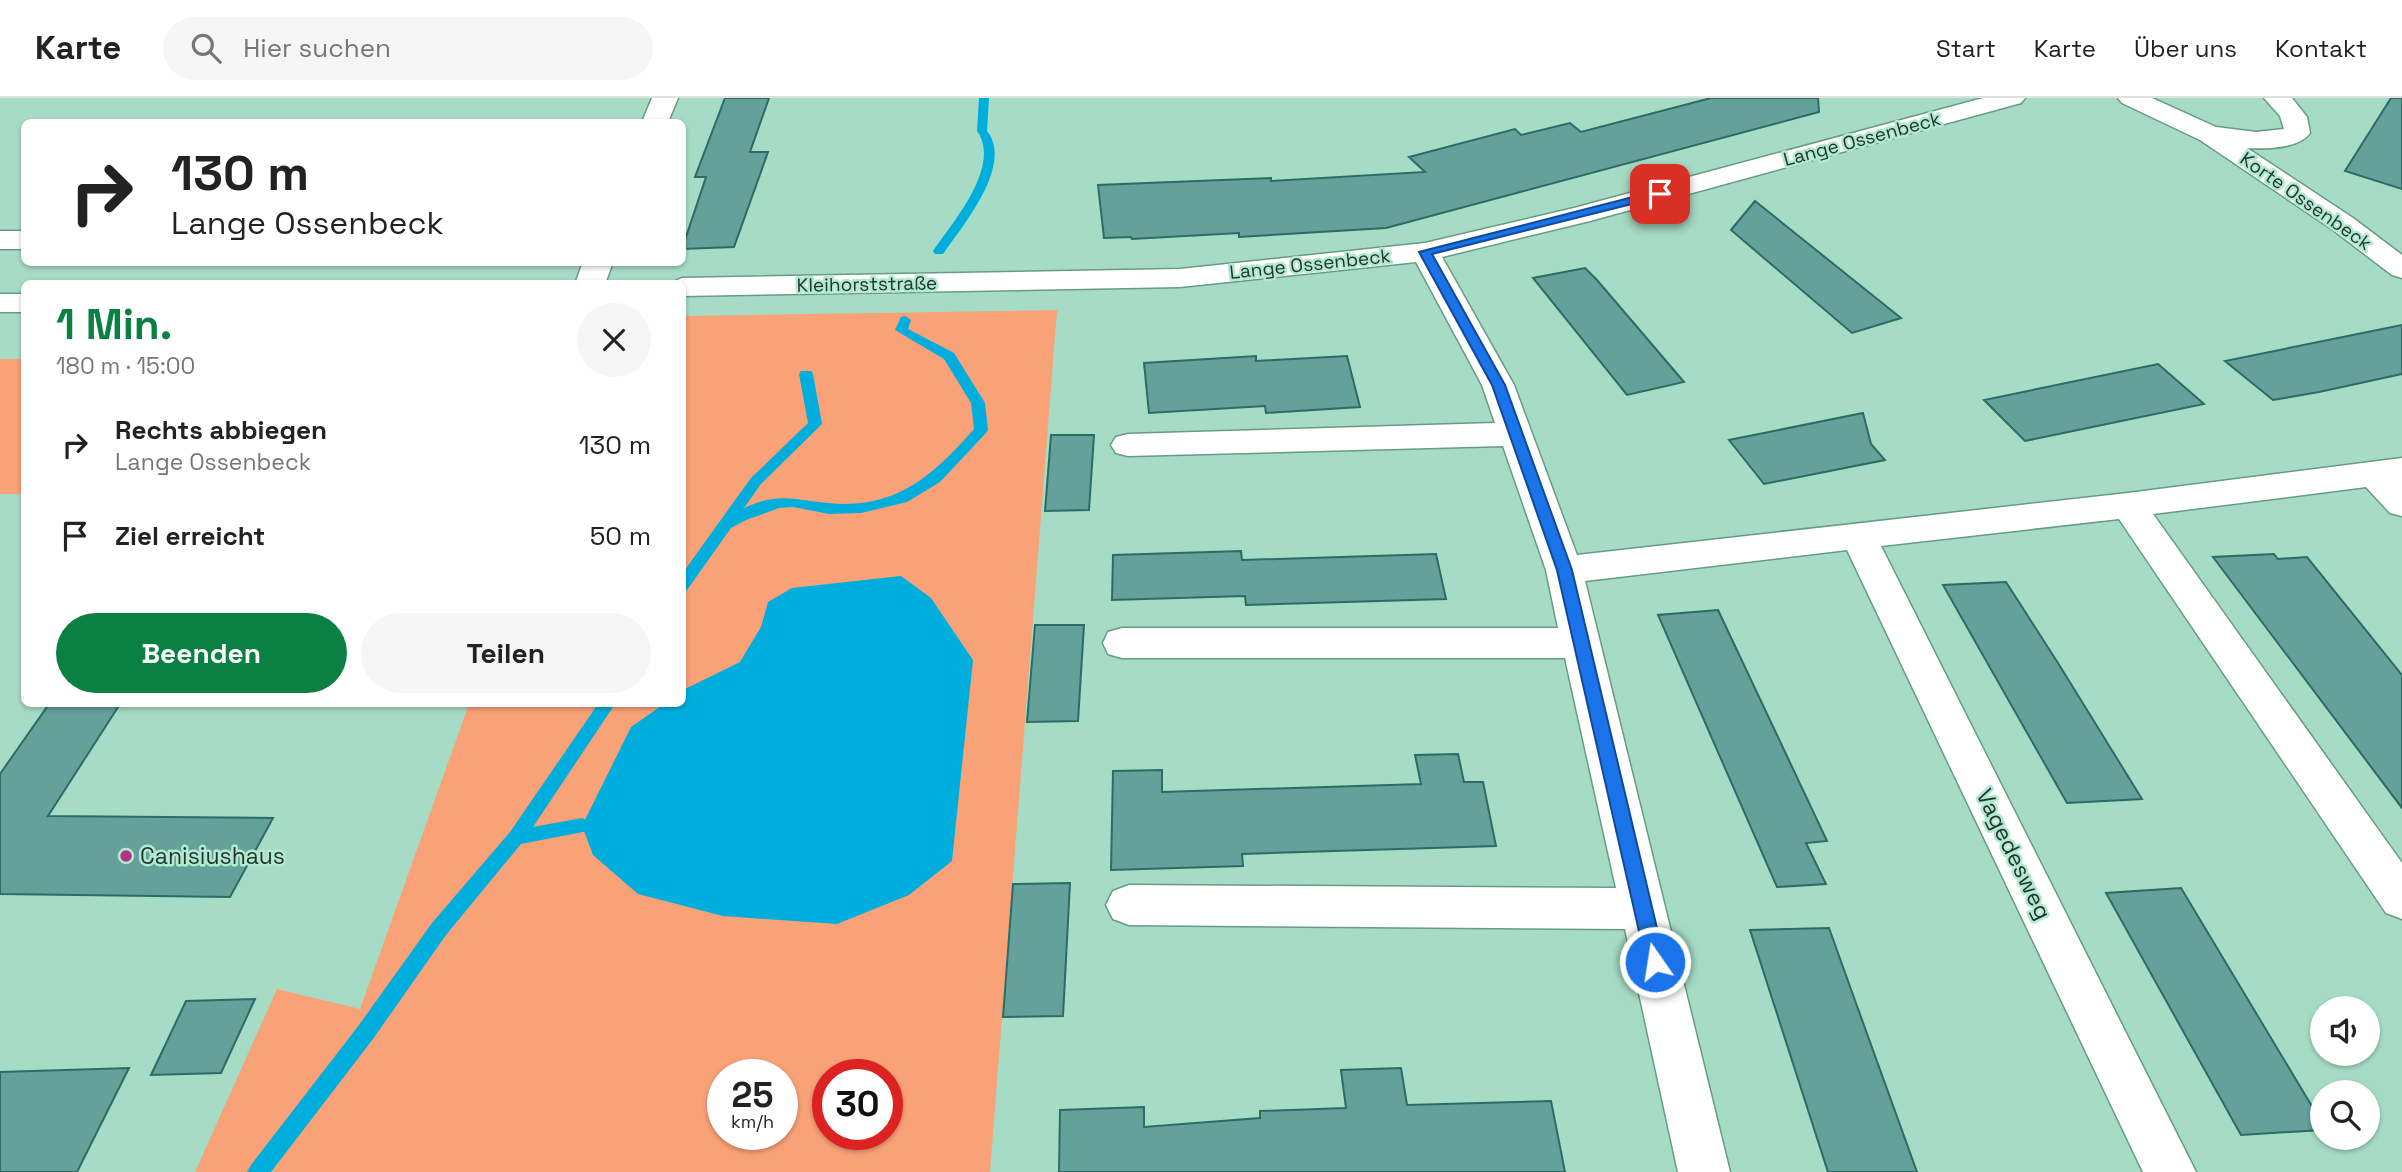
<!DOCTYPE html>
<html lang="de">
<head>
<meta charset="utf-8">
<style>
  :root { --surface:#fff; --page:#f6f6f6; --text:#222; --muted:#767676; --line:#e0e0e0; --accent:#0b8043 }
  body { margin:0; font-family:"Space Grotesk",sans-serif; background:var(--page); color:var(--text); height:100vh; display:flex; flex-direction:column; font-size:26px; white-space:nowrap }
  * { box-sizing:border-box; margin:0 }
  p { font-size:23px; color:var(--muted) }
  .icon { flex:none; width:38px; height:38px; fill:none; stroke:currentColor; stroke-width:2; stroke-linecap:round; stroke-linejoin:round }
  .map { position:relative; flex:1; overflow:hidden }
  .side { position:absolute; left:21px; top:182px; width:665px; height:427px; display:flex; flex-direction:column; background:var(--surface); border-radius:10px; box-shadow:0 2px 5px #0004 }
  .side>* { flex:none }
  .guide { position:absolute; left:21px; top:21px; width:665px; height:147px; border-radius:10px; box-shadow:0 2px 5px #0004; background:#fff; color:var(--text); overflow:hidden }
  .fabs { position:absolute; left:2310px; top:898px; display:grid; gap:14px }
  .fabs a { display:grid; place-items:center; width:70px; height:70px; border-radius:50%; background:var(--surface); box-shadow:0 2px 5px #0004; font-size:35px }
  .speed { position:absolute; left:707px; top:961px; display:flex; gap:14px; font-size:35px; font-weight:700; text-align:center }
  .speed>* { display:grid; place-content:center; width:91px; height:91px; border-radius:50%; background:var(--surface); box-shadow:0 2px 5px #0004; line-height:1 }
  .speed small { font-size:18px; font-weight:400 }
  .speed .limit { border:10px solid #d22; background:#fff; color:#111 }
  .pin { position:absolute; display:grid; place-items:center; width:60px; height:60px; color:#fff; margin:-30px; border-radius:14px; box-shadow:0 4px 10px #0006 }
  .me { position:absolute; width:77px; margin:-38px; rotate:347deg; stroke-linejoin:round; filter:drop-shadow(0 0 5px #0008) }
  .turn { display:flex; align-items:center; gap:24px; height:147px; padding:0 35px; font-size:32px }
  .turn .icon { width:91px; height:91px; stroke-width:2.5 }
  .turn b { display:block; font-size:49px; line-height:60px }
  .round { display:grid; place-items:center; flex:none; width:74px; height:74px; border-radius:37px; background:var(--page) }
  .head { display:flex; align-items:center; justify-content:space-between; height:119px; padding:0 35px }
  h1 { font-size:42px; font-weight:700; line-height:52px; color:var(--accent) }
  .primary-button { display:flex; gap:14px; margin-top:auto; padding:14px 35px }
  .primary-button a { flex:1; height:80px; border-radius:42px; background:var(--accent); color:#fff; font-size:28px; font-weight:700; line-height:80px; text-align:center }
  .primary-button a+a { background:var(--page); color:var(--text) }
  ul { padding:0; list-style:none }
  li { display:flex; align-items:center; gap:21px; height:91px; padding:0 35px }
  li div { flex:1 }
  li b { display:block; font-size:26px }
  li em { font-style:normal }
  header { display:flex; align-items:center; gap:42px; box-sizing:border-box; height:98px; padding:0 35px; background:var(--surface); border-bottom:2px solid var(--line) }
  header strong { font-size:33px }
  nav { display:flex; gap:38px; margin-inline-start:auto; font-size:24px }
  .search { width:490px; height:63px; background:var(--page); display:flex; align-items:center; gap:18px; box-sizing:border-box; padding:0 24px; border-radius:38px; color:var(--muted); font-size:26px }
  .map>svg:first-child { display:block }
  .green { fill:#f9a278; fill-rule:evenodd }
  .water { fill:#00aede }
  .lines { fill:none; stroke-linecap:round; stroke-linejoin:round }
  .stream { fill:#00aede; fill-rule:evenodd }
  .building { fill:#64a19a; stroke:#2d6b64; stroke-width:2 }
  .minor-casing { stroke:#679b85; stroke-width:3 }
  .minor { fill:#fff; fill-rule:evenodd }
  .route { fill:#1a73e8; stroke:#114b97; stroke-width:2 }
  .poi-dot { fill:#b23483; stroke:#b3e9d2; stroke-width:2.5 }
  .labels { text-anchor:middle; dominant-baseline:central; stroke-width:5; stroke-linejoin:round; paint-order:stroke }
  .far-street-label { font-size:19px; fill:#1f352c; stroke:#b3e9d2 }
  .street-label { font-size:23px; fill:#1f352c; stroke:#b3e9d2 }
  .poi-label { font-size:23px; fill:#1f352c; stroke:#b3e9d2; text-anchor:start }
</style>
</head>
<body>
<header>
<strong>Karte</strong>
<div class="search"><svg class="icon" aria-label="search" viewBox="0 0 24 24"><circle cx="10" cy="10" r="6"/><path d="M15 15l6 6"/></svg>Hier suchen</div>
<nav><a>Start</a><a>Karte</a><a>Über uns</a><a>Kontakt</a></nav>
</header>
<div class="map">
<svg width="2402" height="1074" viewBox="0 0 2402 1074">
  <rect width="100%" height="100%" fill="#a6dcc5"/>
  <!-- green -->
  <path class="green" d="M1057,212L990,1074H195L277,891L360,911L469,606H682L683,218ZM723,976H782V1036H723ZM828,976H887V1036H828Z
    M0,261H24V396H0Z"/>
  <!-- water -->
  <path class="water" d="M901,478L931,500L973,562L952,763L909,797L837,826L723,818L638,796L593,757L582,728L631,629L664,606H682L683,592L740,564L761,529L768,504L792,490Z"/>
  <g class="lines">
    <!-- stream -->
    <path class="stream" d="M979,0H989L987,33C1014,67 963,127 943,156H935L933,153C953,124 1002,68 977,33Z
      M905,218L911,222L908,231L954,255L985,305L988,332L986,335L940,384L907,404L861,415L829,416L793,409L779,410L746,422L731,430L687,492L682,494V476L751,380L808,325L799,276L801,273H811L813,276L822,326L761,386L744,410C780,394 792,402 828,405C895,412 933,378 974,331L971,305L944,261L895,232L901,219Z
      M598,606H615L533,729L582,720L588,723L591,728L588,733L521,746L446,837L373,941L271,1074H247L251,1067L359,927L432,825L510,734Z"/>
  </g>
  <!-- building -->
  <path class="building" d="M725,0H769L750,54H768L734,149L682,151L706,79H695Z
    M1711,0H1818L1819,14L1386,130L1239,139V135L1132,141L1131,139L1104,140L1098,87L1271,80V83L1425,74L1409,59L1515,31L1521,37L1570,25L1581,34Z
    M2391,0H2402V91L2345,73Z
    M1755,103L1856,184L1901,220L1852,235L1731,132Z
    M1585,170L1597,182L1684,284L1627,297L1533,180Z
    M2402,227V276L2319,294L2273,302L2225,263Z
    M1256,258V263L1347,258L1360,309L1266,315L1265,308L1149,315L1144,265Z
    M2158,266L2204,306L2025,343L1984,302Z
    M1863,315L1871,346L1885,362L1764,386L1729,342Z
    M1051,337H1094L1089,412L1045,413Z
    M1241,453L1242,462L1436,456L1446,501L1246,507L1245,498L1112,502L1113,457Z
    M2274,456L2278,461L2307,459L2402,577V710L2213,459Z
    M2006,484L2058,565L2142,701L2067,705L1943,487Z
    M1718,512L1827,743L1806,745L1826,786L1777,789L1658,517Z
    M1035,527H1084L1078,623L1027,624Z
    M49,606H120L48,718L273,720L230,799L0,796V676Z
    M1458,656L1464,684H1483L1496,748L1242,756L1243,768L1111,772L1113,673L1162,672V694L1421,686L1415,657Z
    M1070,785L1063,918L1003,919L1013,786Z
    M2181,790L2322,1025V1032L2241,1037L2106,795Z
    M1829,830L1857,908L1917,1074H1828L1750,832Z
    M255,901L221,975L151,977L186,903Z
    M129,970L77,1074H0V974Z
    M1401,970L1407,1007L1551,1003L1565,1074H1059L1060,1012L1144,1009V1029L1260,1020V1013L1346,1010L1341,972Z"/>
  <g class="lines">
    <!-- minor casing -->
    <g class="minor-casing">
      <path id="minor" d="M652,0H678L668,24H642Z
        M1983,0H2025L2021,5L1590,123L1442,159L1514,287L1577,457L2128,395L2402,360V418L2390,415L2366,389L2153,416L2402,765V821L2386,815L2119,421L1881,448L2196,1074H2143L1847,452L1585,483L1730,1074H1678L1625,831L1129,827L1113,821L1106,807L1113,793L1129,787L1616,790L1565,560H1122L1108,556L1103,545L1108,534L1122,530H1558L1546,472L1503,348L1128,358L1116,355L1111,347L1116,339L1128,336L1495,325L1482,287L1416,164L1180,189L682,198V186H669L682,180L1180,171L1425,145L1574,110Z
        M2118,0H2152L2216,29L2256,34L2284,31L2280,18L2264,0H2292L2307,19L2310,35C2299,51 2265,51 2247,50L2353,120L2402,157V180L2392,177L2333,132L2200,42L2122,5Z
        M0,133H24V151H0Z
        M583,164H613L605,186H575Z
        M0,196H24V214H0Z"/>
    </g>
    <!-- minor -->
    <use href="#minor" class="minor"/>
  </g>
  <!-- route -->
  <path class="route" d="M1660,92L1664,93V98L1432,156L1505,287L1572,472L1665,864L1662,870L1655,873L1648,870L1646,864L1557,472L1492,287L1419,154Z"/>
  <!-- markers -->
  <circle class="poi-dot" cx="126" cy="758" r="7"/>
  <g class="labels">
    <!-- far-street labels -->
    <g class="far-street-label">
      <text transform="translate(1862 41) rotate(-15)">Lange Ossenbeck</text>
      <text transform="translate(2306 103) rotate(35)">Korte Ossenbeck</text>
      <text transform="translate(1310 166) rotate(-6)">Lange Ossenbeck</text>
      <text transform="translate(867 186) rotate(-1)">Kleihorststraße</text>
    </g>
    <!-- street labels -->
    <g class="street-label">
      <text transform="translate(2014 756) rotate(64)">Vagedesweg</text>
    </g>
    <!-- poi labels -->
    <g class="poi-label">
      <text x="140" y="758">Canisiushaus</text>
    </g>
  </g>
</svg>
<div class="fabs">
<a><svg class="icon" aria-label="sound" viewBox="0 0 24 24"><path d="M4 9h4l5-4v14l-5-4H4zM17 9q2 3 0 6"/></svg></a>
<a><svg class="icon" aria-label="search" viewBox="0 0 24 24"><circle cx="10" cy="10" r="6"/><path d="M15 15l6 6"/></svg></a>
</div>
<div class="speed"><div>25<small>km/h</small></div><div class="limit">30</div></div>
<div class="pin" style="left:1660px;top:96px;background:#d93025"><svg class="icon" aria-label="arrive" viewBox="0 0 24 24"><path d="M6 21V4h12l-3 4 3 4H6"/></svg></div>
<svg class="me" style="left:1655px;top:864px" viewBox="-20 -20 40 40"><circle r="17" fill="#1a73e8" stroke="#fff" stroke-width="3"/><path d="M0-11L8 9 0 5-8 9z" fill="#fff"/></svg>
<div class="guide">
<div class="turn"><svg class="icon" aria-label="right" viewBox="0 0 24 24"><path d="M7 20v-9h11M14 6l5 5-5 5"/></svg><div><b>130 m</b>Lange Ossenbeck</div></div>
</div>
<section class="side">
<div class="head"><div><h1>1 Min.</h1><p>180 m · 15:00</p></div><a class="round"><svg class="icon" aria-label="close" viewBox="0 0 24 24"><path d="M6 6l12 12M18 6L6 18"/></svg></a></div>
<ul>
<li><svg class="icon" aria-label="right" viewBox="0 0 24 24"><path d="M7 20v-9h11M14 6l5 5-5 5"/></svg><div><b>Rechts abbiegen</b><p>Lange Ossenbeck</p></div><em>130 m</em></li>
<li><svg class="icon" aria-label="arrive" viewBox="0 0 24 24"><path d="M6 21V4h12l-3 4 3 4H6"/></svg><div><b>Ziel erreicht</b></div><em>50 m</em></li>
</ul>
<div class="primary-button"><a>Beenden</a><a>Teilen</a></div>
</section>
</div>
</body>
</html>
